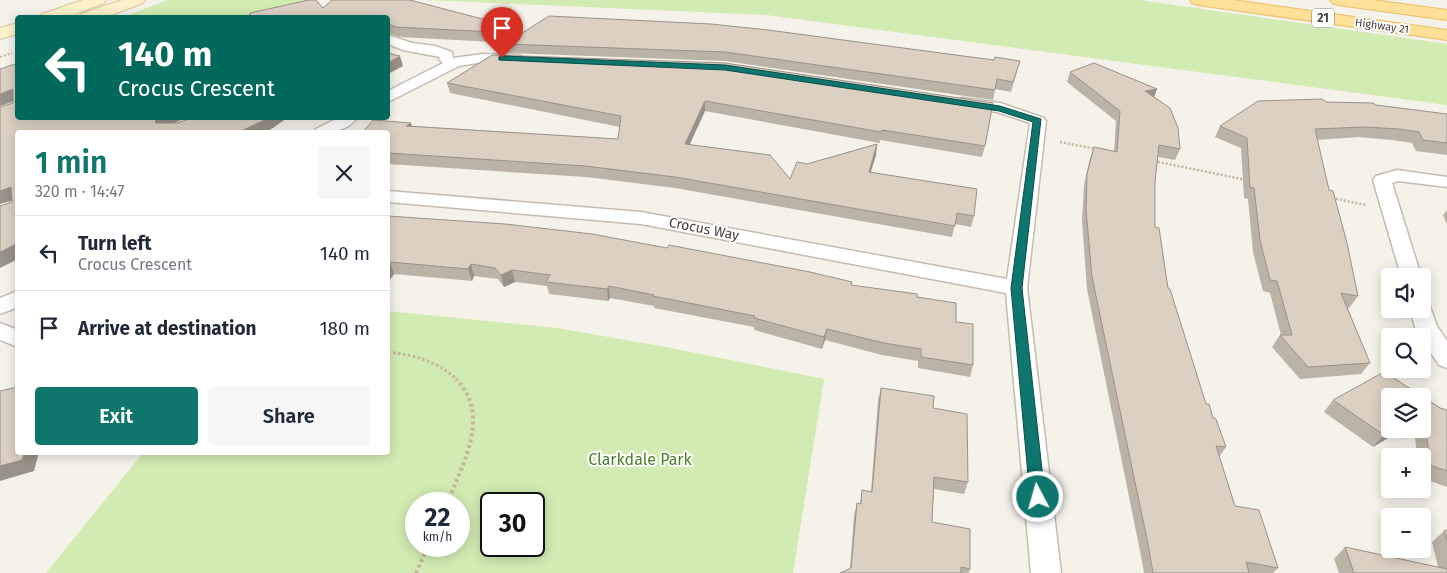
<!DOCTYPE html>
<html lang="en">
<head>
<meta charset="utf-8">
<style>
  :root { --surface:#fff; --page:#f6f6f7; --text:#1f2937; --muted:#747a83; --line:#e0e1e3; --accent:#0f766e }
  body { margin:0; font-family:"Fira Sans",sans-serif; background:var(--page); color:var(--text); height:100vh; display:flex; flex-direction:column; font-size:19px; white-space:nowrap }
  * { box-sizing:border-box; margin:0 }
  p { font-size:16px; color:var(--muted) }
  .icon { flex:none; width:28px; height:28px; fill:none; stroke:currentColor; stroke-width:2; stroke-linecap:round; stroke-linejoin:round }
  .map { position:relative; flex:1; overflow:hidden }
  .drawer { position:absolute; left:15px; top:130px; width:375px; height:325px; display:flex; flex-direction:column; background:var(--surface); border-radius:5px; box-shadow:0 2px 12px #0003 }
  .drawer>* { flex:none }
  .guide { position:absolute; left:15px; top:15px; width:375px; height:105px; border-radius:5px; box-shadow:0 2px 12px #0003; background:#00695c; color:#fff; overflow:hidden }
  .buttons { position:absolute; left:1381px; top:268px; display:grid; gap:10px }
  .buttons a { display:grid; place-items:center; width:50px; height:50px; border-radius:5px; background:var(--surface); box-shadow:0 2px 12px #0003; font-size:25px }
  .speed { position:absolute; left:405px; top:492px; display:flex; gap:10px; font-size:25px; font-weight:700; text-align:center }
  .speed>* { display:grid; place-content:center; width:65px; height:65px; border-radius:50%; background:var(--surface); box-shadow:0 2px 12px #0003; line-height:1 }
  .speed small { font-size:12px; font-weight:400 }
  .speed .limit { border:2px solid #111; border-radius:8px; background:#fff; color:#111 }
  .pin { position:absolute; display:grid; place-items:center; width:42px; height:42px; color:#fff; margin:-51px -21px; border-radius:50% 50% 50% 0; rotate:-45deg; box-shadow:0 0 5px #0007 }
  .pin .icon { rotate:45deg }
  .me { position:absolute; width:55px; margin:-28px; rotate:354deg; stroke-linejoin:round; filter:drop-shadow(0 0 4px #0008) }
  .turn { display:flex; align-items:center; gap:18px; height:105px; padding:0 20px; font-size:22px }
  .turn .icon { width:65px; height:65px; stroke-width:2.5 }
  .turn b { display:block; font-size:35px; line-height:42px }
  .round { display:grid; place-items:center; flex:none; width:52px; height:52px; border-radius:5px; background:var(--page) }
  .head { display:flex; align-items:center; justify-content:space-between; height:85px; padding:0 20px }
  h1 { font-size:30px; font-weight:600; line-height:38px; color:var(--accent) }
  .cta { display:flex; gap:10px; margin-top:auto; padding:10px 20px }
  .cta a { flex:1; height:58px; border-radius:5px; background:var(--accent); color:#fff; font-size:20px; font-weight:600; line-height:58px; text-align:center }
  .cta a+a { background:var(--page); color:var(--text) }
  ul { padding:0; list-style:none }
  li { display:flex; align-items:center; gap:15px; height:75px; padding:0 20px; border-top:1px solid var(--line) }
  li div { flex:1 }
  li b { display:block; font-size:19px }
  li em { font-style:normal }
  .map>svg:first-child { display:block }
  .green { fill:#d2ebb2; fill-rule:evenodd }
  .lines { fill:none; stroke-linecap:round; stroke-linejoin:round }
  .minor-casing { stroke:#c5bcaf; stroke-width:3 }
  .secondary-casing { stroke:#d7c598; stroke-width:2 }
  .primary-casing { stroke:#e9be65; stroke-width:2 }
  .path-far3 { stroke:#c4b59c; stroke-width:2; stroke-dasharray:2 2; stroke-linecap:butt }
  .path-far2 { stroke:#c4b59c; stroke-width:2.5; stroke-dasharray:2 2; stroke-linecap:butt }
  .path-far1 { stroke:#c4b59c; stroke-width:3; stroke-dasharray:2.5 2.5; stroke-linecap:butt }
  .path { stroke:#c4b59c; stroke-width:4; stroke-dasharray:3 3; stroke-linecap:butt }
  .minor { fill:#fff; fill-rule:evenodd }
  .secondary { fill:#fff1ca; fill-rule:evenodd }
  .primary { fill:#ffe099; fill-rule:evenodd }
  .wall { fill:#bcb3a7 }
  .shaded-wall { fill:#999288 }
  .building { fill:#dbd0c2; stroke:#999288 }
  .route { fill:#0f766e; stroke:#0a4d48 }
  .labels { text-anchor:middle; dominant-baseline:central; stroke-width:4; stroke-linejoin:round; paint-order:stroke }
  .far-street-label { font-size:11px; fill:#4a4237; stroke:#fff }
  .shield { fill:#fff; stroke:#807b73; stroke-width:1 }
  .shield-label { font-size:12px; font-weight:bold; fill:#4a4237 }
  .street-label { font-size:14px; fill:#4a4237; stroke:#fff }
  .near-park-label { font-size:16px; fill:#4a7f27; stroke:#fff }
</style>
</head>
<body>
<div class="map">
<svg width="1447" height="573" viewBox="0 0 1447 573">
  <rect width="100%" height="100%" fill="#f5f2ea"/>
  <!-- green -->
  <path class="green" d="M168,0H309L249,17L120,18Z
    M427,0H1139L1447,44V105L766,15Z
    M388,311L557,328L666,347L824,379L793,573H46L143,453L388,452ZM416,504H459V546H416ZM491,504H534V546H491Z"/>
  <g class="lines">
    <!-- minor casing -->
    <g class="minor-casing">
      <path id="minor" d="M388,35L412,43L435,46L452,52L453,58L483,54L516,55L521,56L523,59L521,62L516,63L483,62L459,66L388,102V91L443,63L439,59L440,57L403,50L388,44Z
        M963,98L1000,103L1044,118L1046,121L1027,288L1061,573H1031L1006,293L641,224L388,202V191L641,212L1007,279L1030,123L997,112L957,106L955,103L957,100Z
        M338,118H357C348,131 328,134 314,132L316,129Z
        M1397,170L1447,177V187L1398,181L1392,183L1421,276H1401L1373,180L1376,176Z
        M18,291V307L0,314V298Z
        M1422,302L1429,304L1437,326L1447,341V368L1439,365L1422,340V336H1420L1415,327L1410,309H1422Z
        M0,323L18,330V347L0,340Z"/>
    </g>
    <!-- secondary casing -->
    <g class="secondary-casing">
      <path id="secondary" d="M83,0H106L104,3L65,18H40L42,14Z
        M122,0H145L143,3L104,18H79L81,14Z
        M18,23V34L0,39V28Z"/>
    </g>
    <!-- primary casing -->
    <g class="primary-casing">
      <path id="primary" d="M1190,0H1233L1447,30V40L1198,5L1192,3Z
        M1330,0H1373L1447,10V20L1338,5L1332,3Z"/>
    </g>
    <!-- path-far3 -->
    <path class="path-far3" d="M0,57L12,53"/>
    <!-- path-far2 -->
    <path class="path-far2" d="M1060,142L1096,149
      M1154,161L1246,180
      M1332,198L1366,205"/>
    <!-- path-far1 -->
    <path class="path-far1" d="M388,352C414,355 438,361 457,380"/>
    <!-- path -->
    <path class="path" d="M447,504C462,465 492,415 456,379
      M416,573L428,546"/>
    <!-- minor -->
    <use href="#minor" class="minor"/>
    <!-- secondary -->
    <use href="#secondary" class="secondary"/>
    <!-- primary -->
    <use href="#primary" class="primary"/>
  </g>
  <!-- wall -->
  <path class="wall" d="M323,8L494,22L496,32L495,42L399,37L389,33L388,34V18Z
    M505,44L971,57L994,60L1020,61L1011,92L995,89L993,100L725,61L507,53Z
    M492,55L985,146L982,157L880,140V143L705,111L690,144L790,179L807,164L877,144L876,155L871,172L974,216L971,227L955,224L952,237L675,188L586,177L388,164V132L411,123L412,126L618,139L620,127L450,93L447,83Z
    M1070,72L1157,89L1154,97L1180,149L1175,160L1158,157L1155,182V227L1168,288L1206,404L1213,418L1226,447L1219,457L1235,506L1278,568L1273,573H1144L1141,556L1087,289L1082,221L1084,185L1090,158L1094,147L1114,151L1116,121L1067,82Z
    M1326,102L1376,105L1447,114V155L1416,151L1412,143L1392,140L1358,137L1317,140L1329,190L1358,296L1349,308H1347L1370,363L1361,374L1300,379L1272,347L1280,335H1281L1270,293L1263,291L1253,252L1248,199L1244,198L1241,148L1215,137L1220,126Z
    M1447,210V224L1443,215Z
    M388,216L852,282V285L917,297L956,322L973,365L970,377L918,368V361L882,355L825,340L822,349L754,330V327L654,308V306L610,298L608,301L549,294L547,286L515,282L504,287L498,279L474,276L472,281L394,274L389,281H388Z
    M881,388L933,408L968,482L964,494L934,489L932,522L970,569L969,573H840L850,569L854,515L857,503L860,504L862,490L871,492L878,400Z
    M1422,396L1440,408L1447,410V487L1422,478V456H1417L1414,429H1422Z
    M1333,400L1390,429H1403L1373,447L1324,412Z
    M1447,530V573H1339L1334,559L1345,547L1438,567L1432,542L1444,531Z"/>
  <!-- shaded-wall -->
  <path class="shaded-wall" d="M494,22L496,32L495,42L493,32Z
    M400,56L403,66L388,74V63Z
    M13,89L18,100L0,106V94Z
    M1157,89L1153,100L1145,91Z
    M705,101V111L685,154V144Z
    M157,118H187L163,127L155,122Z
    M269,118H287L273,128L265,132H239Z
    M411,123L414,133L406,126Z
    M877,144L876,155L867,183L869,172Z
    M11,187L18,199L0,204V191Z
    M18,243V259L0,268V252Z
    M390,262L394,274L389,281L388,277V266Z
    M471,264L474,276L472,281L468,269Z
    M512,270L515,282L504,287L501,275Z
    M609,286L610,298L608,301L607,289Z
    M827,329L825,340L822,349L824,337Z
    M1395,429H1403L1373,447L1384,435Z
    M25,452H39L34,471L0,481V466Z"/>
  <!-- building -->
  <path class="building" d="M309,0H316L323,8L332,0H410L494,22L493,32L396,27L388,24V18H243L250,15V13Z
    M549,16L711,24L768,30L971,57L994,60L995,57L1020,61L1013,82L997,79L995,90L725,52L505,44Z
    M388,53L400,56L388,63Z
    M492,55L725,63L993,103L985,146L882,130L881,132L705,101L685,144L770,155L790,179L797,162L807,164L877,144L869,172L977,189L974,216L957,213L955,226L675,177L585,166L388,153V132H363L373,120L411,123L406,126L618,139L621,116L447,83Z
    M18,63V118H157L155,122L156,123H178L191,118H269L239,132H18V243L0,252V206L12,202L11,187L0,191V107L13,103V89L0,94V69Z
    M1094,63L1157,89L1145,91L1170,108L1178,128L1180,149L1159,145L1155,182V227L1159,228L1168,288L1170,289L1206,404H1209L1213,418L1216,419L1226,447L1216,446L1235,506L1259,510L1278,568L1246,562L1249,573H1153L1148,544L1092,277L1086,210L1087,174L1094,147L1117,152L1120,111L1070,72Z
    M1322,99L1326,102L1373,103L1376,105L1447,114V143L1423,140L1419,132L1399,129L1365,127L1315,129L1329,190L1333,191L1347,243L1358,296L1341,293L1370,363L1308,367L1280,335H1292L1277,281L1270,280L1260,240L1254,188L1250,187L1247,138L1220,126L1258,101Z
    M388,216L505,224L592,234L667,248L669,245L810,272L852,282L851,285L917,294V297L956,303V322L973,324V365L921,357V349L884,343L827,329L824,337L754,318L755,316L653,296L654,295L609,286L607,289L546,282L550,275L512,270L501,275L495,268L471,264L468,269L390,262L388,266Z
    M1384,372L1422,396H1390V429H1395L1384,435L1333,400Z
    M18,387V452H25L22,460L0,466V391Z
    M881,388L934,396L933,408L967,414L968,482L934,477L932,522L970,529V569L961,567V573H840L851,568L857,503L861,504L862,490L872,492Z
    M1422,396L1440,408L1447,410V471L1430,465L1424,411L1422,412Z
    M1447,530V541L1444,531Z
    M1345,547L1447,569V573H1354Z"/>
  <!-- route -->
  <path class="route" d="M502,56L725,65L1000,106L1041,119L1022,288L1045,497L1043,502L1038,503L1032,502L1030,497L1011,288L1033,122L999,111L725,70L499,60V57Z"/>
  <g class="labels">
    <!-- far-street labels -->
    <g class="far-street-label">
      <text transform="translate(1382 26) rotate(8)">Highway 21</text>
    </g>
    <!-- shield labels -->
    <rect class="shield" x="1312" y="8.5" width="22" height="19" rx="4"/>
    <g class="shield-label">
      <text x="1323" y="18">21</text>
    </g>
    <!-- street labels -->
    <g class="street-label">
      <text transform="translate(704 229) rotate(11)">Crocus Way</text>
    </g>
    <!-- near-park labels -->
    <g class="near-park-label">
      <text x="640" y="459">Clarkdale Park</text>
    </g>
  </g>
</svg>
<div class="buttons">
<a><svg class="icon" aria-label="sound" viewBox="0 0 24 24"><path d="M4 9h4l5-4v14l-5-4H4zM17 9q2 3 0 6"/></svg></a>
<a><svg class="icon" aria-label="search" viewBox="0 0 24 24"><circle cx="10" cy="10" r="6"/><path d="M15 15l6 6"/></svg></a>
<a><svg class="icon" aria-label="layers" viewBox="0 0 24 24"><path d="M12 4l9 5-9 5-9-5zM3 14l9 5 9-5"/></svg></a>
<a>+</a>
<a>−</a>
</div>
<div class="speed"><div>22<small>km/h</small></div><div class="limit">30</div></div>
<div class="pin" style="left:502px;top:58px;background:#d93025"><svg class="icon" aria-label="arrive" viewBox="0 0 24 24"><path d="M6 21V4h12l-3 4 3 4H6"/></svg></div>
<svg class="me" style="left:1038px;top:497px" viewBox="-20 -20 40 40"><circle r="17" fill="#0f766e" stroke="#fff" stroke-width="3"/><path d="M0-11L8 9 0 5-8 9z" fill="#fff"/></svg>
<div class="guide">
<div class="turn"><svg class="icon" aria-label="left" viewBox="0 0 24 24"><path d="M17 20v-9H6M10 6l-5 5 5 5"/></svg><div><b>140 m</b>Crocus Crescent</div></div>
</div>
<section class="drawer">
<div class="head"><div><h1>1 min</h1><p>320 m · 14:47</p></div><a class="round"><svg class="icon" aria-label="close" viewBox="0 0 24 24"><path d="M6 6l12 12M18 6L6 18"/></svg></a></div>
<ul>
<li><svg class="icon" aria-label="left" viewBox="0 0 24 24"><path d="M17 20v-9H6M10 6l-5 5 5 5"/></svg><div><b>Turn left</b><p>Crocus Crescent</p></div><em>140 m</em></li>
<li><svg class="icon" aria-label="arrive" viewBox="0 0 24 24"><path d="M6 21V4h12l-3 4 3 4H6"/></svg><div><b>Arrive at destination</b></div><em>180 m</em></li>
</ul>
<div class="cta"><a>Exit</a><a>Share</a></div>
</section>
</div>
</body>
</html>
